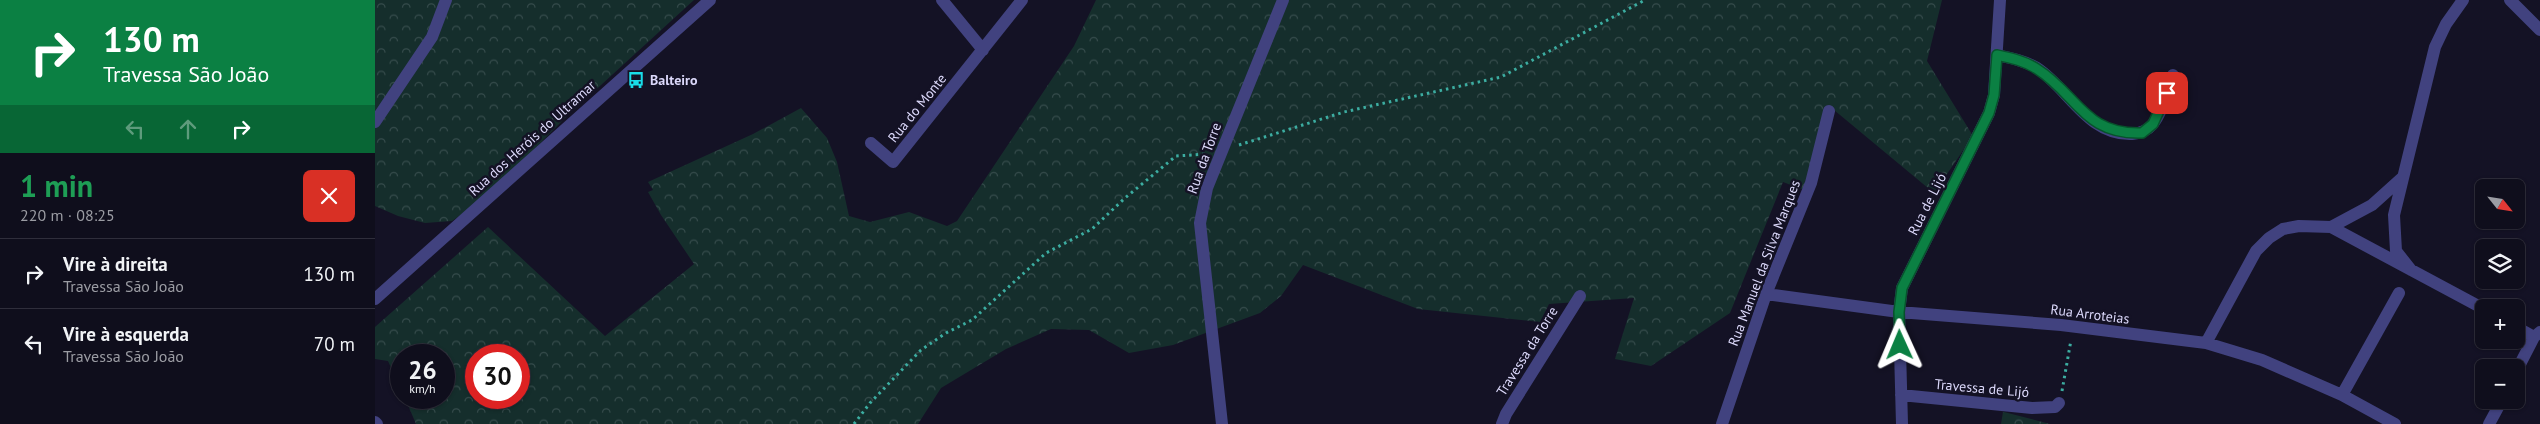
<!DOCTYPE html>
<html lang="pt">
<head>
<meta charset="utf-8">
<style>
  :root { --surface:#0f0e1c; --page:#1d1c29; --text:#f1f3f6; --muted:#9b9ca3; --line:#2f2e3b }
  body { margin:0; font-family:"PT Sans",sans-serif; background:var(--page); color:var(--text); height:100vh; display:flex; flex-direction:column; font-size:19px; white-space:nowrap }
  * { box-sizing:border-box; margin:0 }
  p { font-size:16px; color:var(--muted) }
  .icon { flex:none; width:28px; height:28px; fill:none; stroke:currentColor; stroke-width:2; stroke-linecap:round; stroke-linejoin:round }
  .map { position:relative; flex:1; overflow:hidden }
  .sheet { display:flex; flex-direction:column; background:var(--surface); width:375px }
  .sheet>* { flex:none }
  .top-card { background:#0b8043; color:#fff; overflow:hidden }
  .needle { width:32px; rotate:120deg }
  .buttons { position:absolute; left:2100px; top:179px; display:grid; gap:10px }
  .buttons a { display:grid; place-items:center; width:50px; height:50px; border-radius:8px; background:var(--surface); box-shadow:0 1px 4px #0004,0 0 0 1px var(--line); font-size:25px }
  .speed { position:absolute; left:15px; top:344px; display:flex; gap:10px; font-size:25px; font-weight:700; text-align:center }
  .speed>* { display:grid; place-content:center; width:65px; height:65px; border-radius:50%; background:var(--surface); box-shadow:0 1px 4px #0004,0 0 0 1px var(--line); line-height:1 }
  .speed small { font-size:12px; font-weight:400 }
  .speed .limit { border:8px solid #d22; background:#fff; color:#111 }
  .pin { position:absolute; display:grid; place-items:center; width:42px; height:42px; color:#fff; margin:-21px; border-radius:10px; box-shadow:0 2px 8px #0006 }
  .me { position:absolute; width:55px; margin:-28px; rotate:359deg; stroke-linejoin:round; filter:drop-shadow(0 0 4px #0008) }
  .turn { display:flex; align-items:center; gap:18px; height:105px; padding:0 20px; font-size:22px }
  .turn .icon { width:65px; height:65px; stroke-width:2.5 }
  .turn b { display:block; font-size:35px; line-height:42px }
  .lanes { display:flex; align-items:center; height:48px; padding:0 20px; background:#0003; justify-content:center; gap:25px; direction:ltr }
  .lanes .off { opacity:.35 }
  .round { display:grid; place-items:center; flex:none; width:52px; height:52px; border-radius:8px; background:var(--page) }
  .head { display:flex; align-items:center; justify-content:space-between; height:85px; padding:0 20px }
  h1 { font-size:30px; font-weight:800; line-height:38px; color:#1e9e55 }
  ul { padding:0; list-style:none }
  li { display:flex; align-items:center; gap:15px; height:70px; padding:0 20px; border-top:1px solid var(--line) }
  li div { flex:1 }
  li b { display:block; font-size:19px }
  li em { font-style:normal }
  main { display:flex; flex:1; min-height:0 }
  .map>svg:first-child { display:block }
  .forest { fill:url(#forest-crowns); fill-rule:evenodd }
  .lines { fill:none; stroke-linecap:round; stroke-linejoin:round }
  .path { stroke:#3cada1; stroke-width:3; stroke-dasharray:2.5 4; stroke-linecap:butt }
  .minor { stroke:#41427f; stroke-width:12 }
  .route-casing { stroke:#07532c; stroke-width:12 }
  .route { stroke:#0b8043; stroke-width:9 }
  .labels { text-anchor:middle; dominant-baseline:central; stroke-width:5; stroke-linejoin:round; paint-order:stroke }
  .poi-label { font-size:14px; font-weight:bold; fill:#dcd9fb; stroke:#141225; text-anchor:start }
  .street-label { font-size:14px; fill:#dcd9fb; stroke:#141225 }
</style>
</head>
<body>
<main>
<section class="sheet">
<div class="top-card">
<div class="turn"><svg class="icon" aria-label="right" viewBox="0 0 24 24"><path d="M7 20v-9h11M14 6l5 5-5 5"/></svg><div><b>130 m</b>Travessa São João</div></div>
<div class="lanes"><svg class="icon off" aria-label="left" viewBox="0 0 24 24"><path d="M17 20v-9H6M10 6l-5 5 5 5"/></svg><svg class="icon off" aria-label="ahead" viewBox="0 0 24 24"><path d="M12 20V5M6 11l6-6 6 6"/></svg><svg class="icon" aria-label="right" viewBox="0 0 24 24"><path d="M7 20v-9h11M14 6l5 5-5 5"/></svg></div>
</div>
<div class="head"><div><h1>1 min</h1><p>220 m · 08:25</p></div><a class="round" style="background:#d93025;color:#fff"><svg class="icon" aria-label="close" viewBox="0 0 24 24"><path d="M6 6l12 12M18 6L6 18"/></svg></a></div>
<ul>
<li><svg class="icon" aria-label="right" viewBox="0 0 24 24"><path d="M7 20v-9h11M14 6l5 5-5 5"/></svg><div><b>Vire à direita</b><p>Travessa São João</p></div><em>130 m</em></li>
<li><svg class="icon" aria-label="left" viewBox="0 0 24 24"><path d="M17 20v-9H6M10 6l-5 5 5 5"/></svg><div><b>Vire à esquerda</b><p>Travessa São João</p></div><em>70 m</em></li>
</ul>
</section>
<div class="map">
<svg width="2165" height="424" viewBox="0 0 2165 424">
  <defs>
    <pattern id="forest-crowns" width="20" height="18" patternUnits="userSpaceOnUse" patternTransform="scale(1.25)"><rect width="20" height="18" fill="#152e2c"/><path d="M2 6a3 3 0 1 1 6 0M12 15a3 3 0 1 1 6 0" fill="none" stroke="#364c4c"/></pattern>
  </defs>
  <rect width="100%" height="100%" fill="#141225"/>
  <!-- forest -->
  <path class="forest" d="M0,0H319L191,117L113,196L77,221L50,223L23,216L0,206Z
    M721,0H1567L1552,61L1598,136L1559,193L1453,105L1429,190L1408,182L1355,313L1276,366L1240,359L1259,298L1174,304L1165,322L1043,309L928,265L906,296L885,313L798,345L754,353L714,330L676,329L631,349L566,388L543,424H41L30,398H69V355H26V390L13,361L0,359V327L113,227L230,336L319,264L286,215L273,192L278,190L273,182L378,134L426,108L452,138L462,162L474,216L495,222L534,212L572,226L582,221L699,46ZM101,355H144V398H101Z
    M1628,412H1629L1675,424H1626Z"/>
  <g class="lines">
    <!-- path -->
    <path class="path" d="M864,145L969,112L1126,77L1270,0
      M1687,391L1696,340
      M479,424L495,403L546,350L571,333L597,320L671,253L717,229L750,198L801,156L832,154"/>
    <!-- minor -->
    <path class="minor" d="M567,0L608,50
      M2135,0L2165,30
      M1622,55C1636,58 1650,61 1662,68C1694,89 1713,136 1757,134C1766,133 1772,131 1777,125C1788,112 1792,91 1798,75
      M0,122L57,37L71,0
      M496,143L518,162L647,0
      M1956,227L2109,309
      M2036,270L2021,251L2019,215L2060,47L2071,24L2088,0
      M1391,294L1524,312L1686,325L1831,343L1887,360L1967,395L2020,424
      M0,299L335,0
      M2141,327L2159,337
      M1831,343L1881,251L1894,238L1908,229L1924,226L1956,227L1997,205L2027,178
      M2141,372L2159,337L2165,332
      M1526,395L1657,408L1680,407L1684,403
      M1967,395L2024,293
      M0,422L2,424
      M847,424L825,223L832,188L908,0
      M1127,424L1131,414L1205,296
      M1347,424L1391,294L1436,183L1454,111
      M1527,424L1524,312L1527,288L1614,113L1619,95L1625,0
      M2114,424L2127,400"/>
  </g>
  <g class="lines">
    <!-- route casing -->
    <g class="route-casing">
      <path id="route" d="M1525,345L1524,312L1527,288L1614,113L1619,95L1622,55C1636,58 1650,61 1662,69C1703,95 1709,135 1767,133L1778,124L1792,93"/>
    </g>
    <!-- route -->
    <use href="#route" class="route"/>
  </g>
  <!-- icons -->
  <defs>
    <g id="bus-bare" transform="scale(1.35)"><path d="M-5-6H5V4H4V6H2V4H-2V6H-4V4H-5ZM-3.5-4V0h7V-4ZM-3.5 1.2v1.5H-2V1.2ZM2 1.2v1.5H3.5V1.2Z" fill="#19dce8" stroke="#141225" stroke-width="2.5" paint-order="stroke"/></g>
  </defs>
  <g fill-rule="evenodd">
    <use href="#bus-bare" x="261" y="80"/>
  </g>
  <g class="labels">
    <!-- poi labels -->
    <g class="poi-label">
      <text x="275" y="80">Balteiro</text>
    </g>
    <!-- street labels -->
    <g class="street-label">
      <text transform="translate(542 108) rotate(-51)">Rua do Monte</text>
      <text transform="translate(157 138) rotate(-42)">Rua dos Heróis do Ultramar</text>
      <text transform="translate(829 158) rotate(-70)">Rua da Torre</text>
      <text transform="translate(1552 204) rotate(-63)">Rua de Lijó</text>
      <text transform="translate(1389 263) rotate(-69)">Rua Manuel da Silva Marques</text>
      <text transform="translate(1715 314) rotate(7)">Rua Arroteias</text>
      <text transform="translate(1152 351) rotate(-58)">Travessa da Torre</text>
      <text transform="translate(1607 388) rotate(5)">Travessa de Lijó</text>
    </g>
  </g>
</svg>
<div class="buttons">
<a><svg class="needle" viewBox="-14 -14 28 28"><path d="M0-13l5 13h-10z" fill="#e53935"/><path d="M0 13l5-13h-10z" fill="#9b9ca3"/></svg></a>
<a><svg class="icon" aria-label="layers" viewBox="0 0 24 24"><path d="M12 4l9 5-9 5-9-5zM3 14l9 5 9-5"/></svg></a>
<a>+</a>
<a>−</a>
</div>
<div class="speed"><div>26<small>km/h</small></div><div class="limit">30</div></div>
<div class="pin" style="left:1792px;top:93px;background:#d93025"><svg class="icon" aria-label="arrive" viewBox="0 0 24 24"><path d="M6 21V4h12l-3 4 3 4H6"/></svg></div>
<svg class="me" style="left:1525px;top:345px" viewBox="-20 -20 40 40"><path d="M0-17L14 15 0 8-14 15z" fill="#0b8043" stroke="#fff" stroke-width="4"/></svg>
</div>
</main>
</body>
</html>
